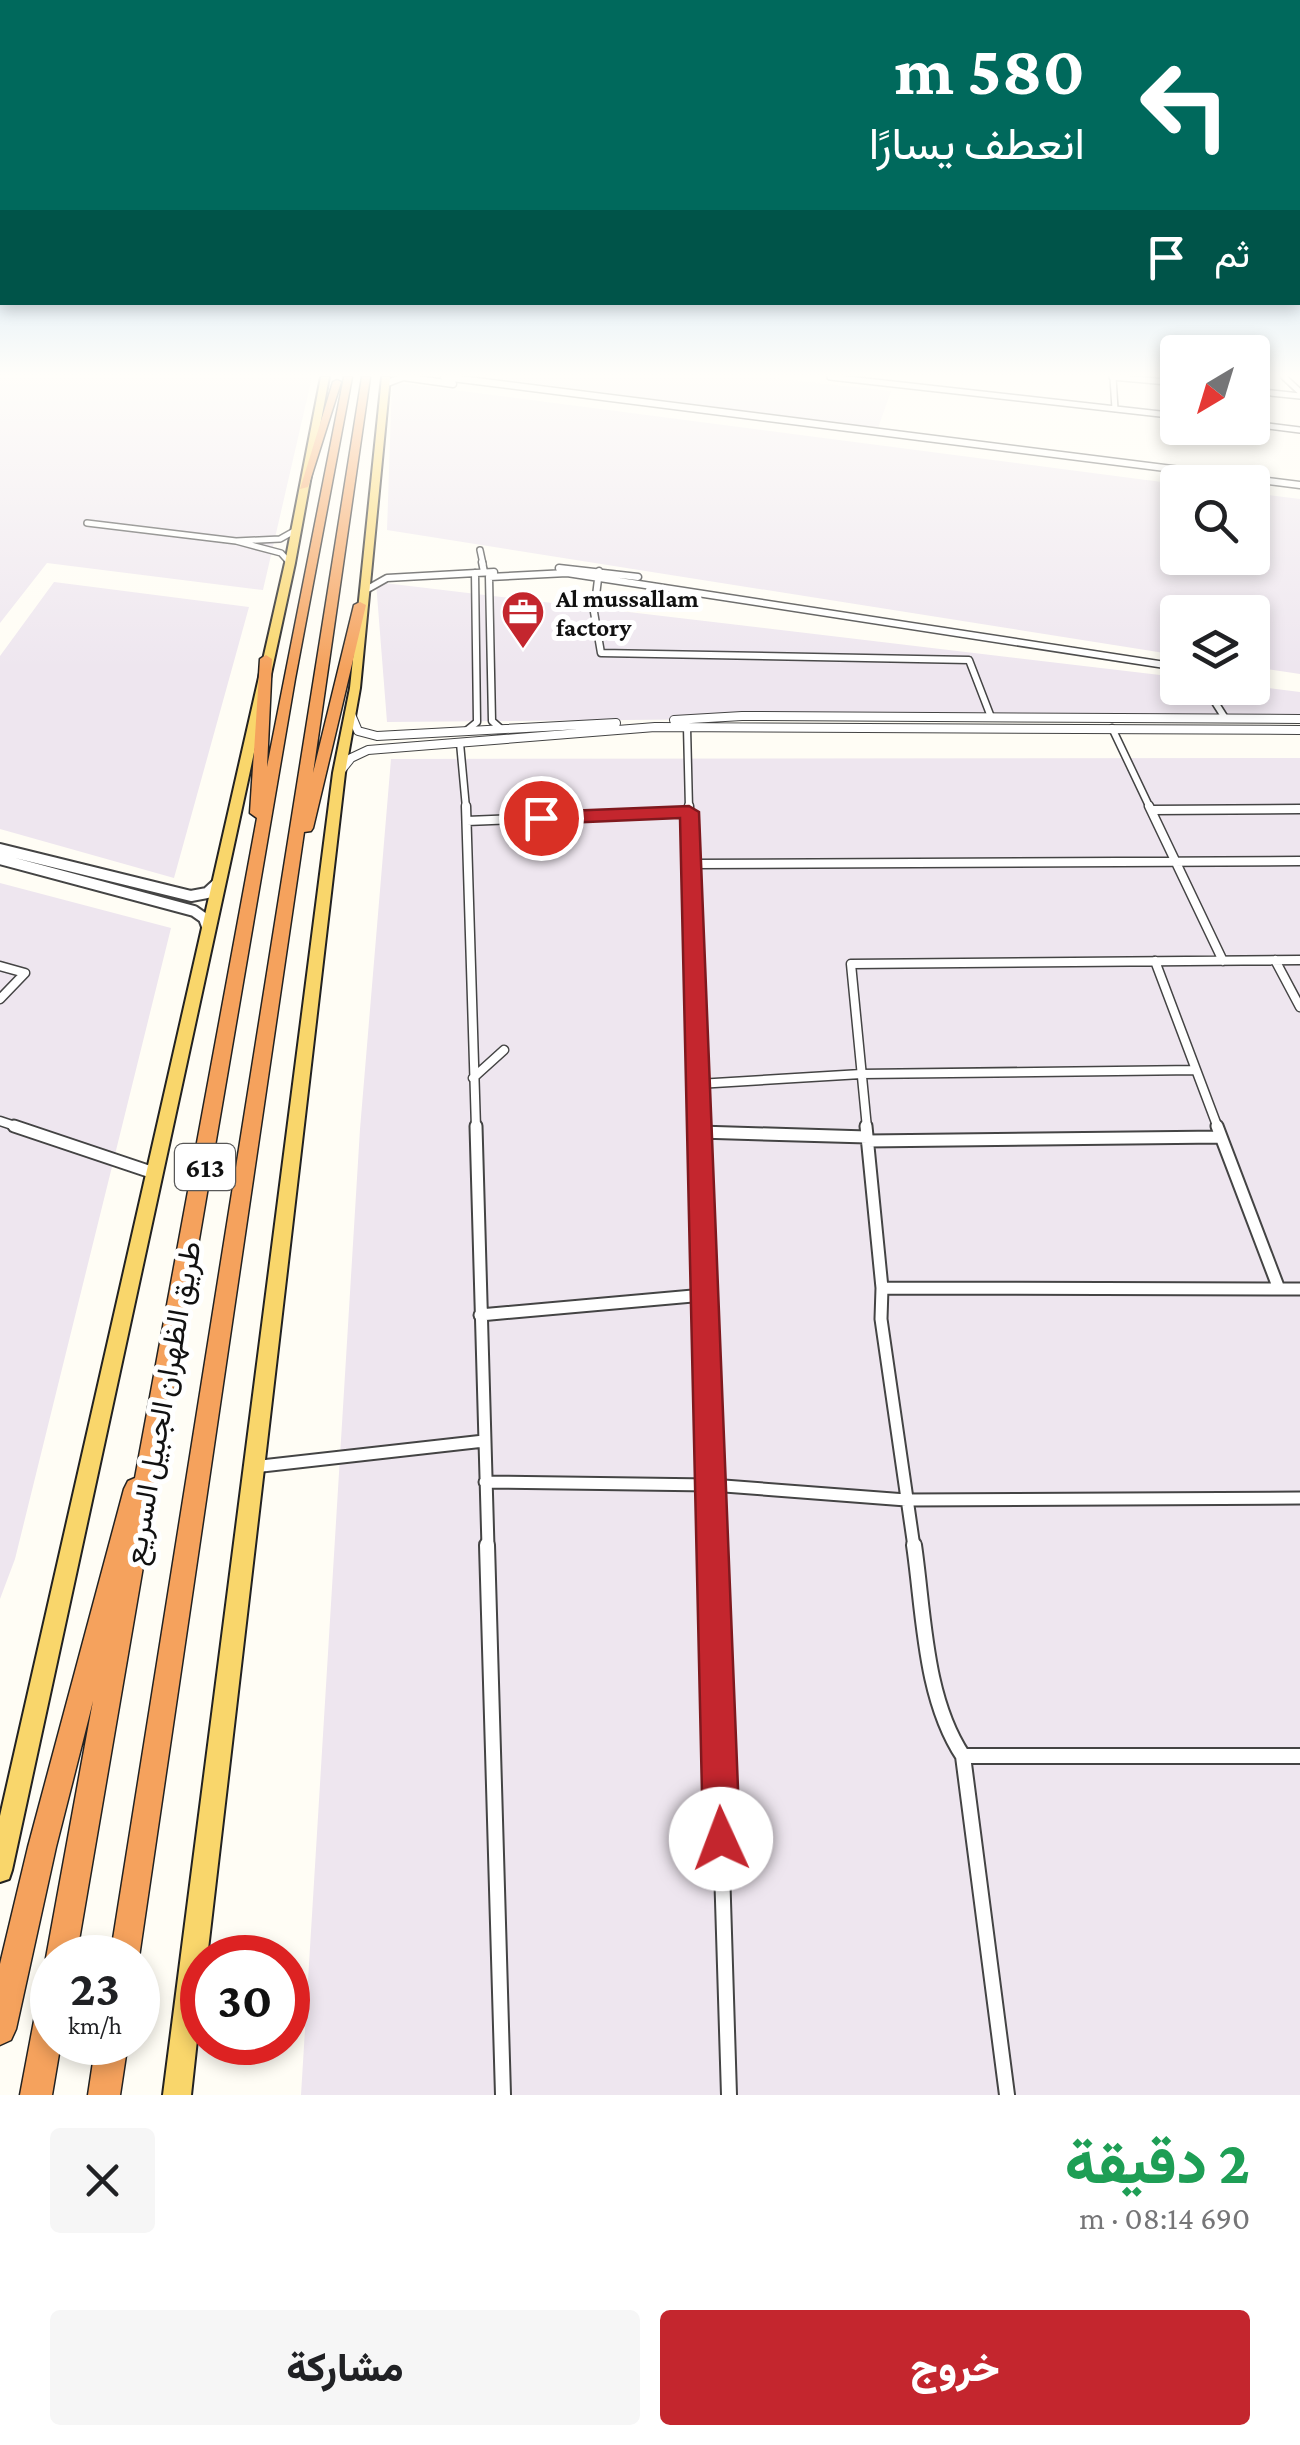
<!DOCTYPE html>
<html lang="ar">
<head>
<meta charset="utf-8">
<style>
  :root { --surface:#fff; --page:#f6f6f6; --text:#202124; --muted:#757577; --accent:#c4262e }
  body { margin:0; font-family:"Crimson Pro",Vazirmatn,serif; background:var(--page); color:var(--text); direction:rtl; height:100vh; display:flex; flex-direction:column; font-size:38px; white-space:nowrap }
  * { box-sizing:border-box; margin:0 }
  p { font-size:32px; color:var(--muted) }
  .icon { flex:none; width:55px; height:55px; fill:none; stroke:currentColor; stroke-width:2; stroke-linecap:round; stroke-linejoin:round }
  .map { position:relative; height:2095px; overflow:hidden; direction:ltr }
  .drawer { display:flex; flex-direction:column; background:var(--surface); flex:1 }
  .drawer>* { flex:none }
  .guide { position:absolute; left:0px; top:0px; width:1300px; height:305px; box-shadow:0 5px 15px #0003; direction:rtl; background:#00695c; color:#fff; overflow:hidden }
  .needle { width:65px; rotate:218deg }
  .tools { position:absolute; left:1160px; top:335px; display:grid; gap:20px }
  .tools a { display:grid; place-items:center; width:110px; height:110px; border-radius:10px; background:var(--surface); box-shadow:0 5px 15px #0003; font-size:50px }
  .speed { position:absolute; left:30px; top:1935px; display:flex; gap:20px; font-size:50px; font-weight:700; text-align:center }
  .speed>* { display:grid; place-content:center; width:130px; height:130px; border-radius:50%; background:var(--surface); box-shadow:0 5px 15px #0003; line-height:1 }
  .speed small { font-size:25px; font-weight:400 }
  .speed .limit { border:15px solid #d22; background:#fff; color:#111 }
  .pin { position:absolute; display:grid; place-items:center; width:85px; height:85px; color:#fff; margin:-42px; border:5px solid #fff; border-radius:50%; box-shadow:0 2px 10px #0007 }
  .me { position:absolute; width:110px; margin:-55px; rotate:358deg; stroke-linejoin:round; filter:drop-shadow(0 0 8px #0008) }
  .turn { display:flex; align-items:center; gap:35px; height:210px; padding:0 50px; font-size:45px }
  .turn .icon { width:130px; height:130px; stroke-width:2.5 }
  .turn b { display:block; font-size:70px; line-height:85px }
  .then { display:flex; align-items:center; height:95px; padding:0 50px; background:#0003; gap:20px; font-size:38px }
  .round { display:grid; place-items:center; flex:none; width:105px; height:105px; border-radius:10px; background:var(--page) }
  .head { display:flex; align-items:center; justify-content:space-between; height:170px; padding:0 50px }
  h1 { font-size:60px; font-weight:800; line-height:75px; color:#1e9e55 }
  .button { display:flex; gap:20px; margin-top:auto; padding:20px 50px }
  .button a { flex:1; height:115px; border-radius:10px; background:var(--accent); color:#fff; font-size:40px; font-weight:800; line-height:115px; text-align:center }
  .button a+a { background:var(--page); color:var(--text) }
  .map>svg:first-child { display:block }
  .industrial { fill:#eee6ef }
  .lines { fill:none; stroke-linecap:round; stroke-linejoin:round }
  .minor-far4-casing { stroke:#444; stroke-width:8 }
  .minor-far3-casing { stroke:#444; stroke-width:9 }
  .minor-far2-casing { stroke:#444; stroke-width:11 }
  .minor-far1-casing { stroke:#444; stroke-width:15 }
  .minor-casing { stroke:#444; stroke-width:18 }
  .tertiary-far2-casing { stroke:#444; stroke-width:9 }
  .tertiary-far1-casing { stroke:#444; stroke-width:10 }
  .tertiary-casing { stroke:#444; stroke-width:14 }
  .primary-casing { stroke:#222; stroke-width:4 }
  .motorway-casing { stroke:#222; stroke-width:3 }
  .minor-far4 { stroke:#fff; stroke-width:5 }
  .minor-far3 { stroke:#fff; stroke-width:6 }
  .minor-far2 { stroke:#fff; stroke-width:8 }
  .minor-far1 { stroke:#fff; stroke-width:11 }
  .minor { stroke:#fff; stroke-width:14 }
  .tertiary-far2 { stroke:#fff; stroke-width:6 }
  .tertiary-far1 { stroke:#fff; stroke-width:8 }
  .tertiary { stroke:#fff; stroke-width:10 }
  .primary { fill:#f9d66b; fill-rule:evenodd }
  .motorway { fill:#f5a25d; fill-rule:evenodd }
  .route { fill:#c4262e; stroke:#7f191e; stroke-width:2.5 }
  .labels { text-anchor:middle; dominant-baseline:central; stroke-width:10; stroke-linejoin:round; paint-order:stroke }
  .far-poi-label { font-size:25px; font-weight:bold; fill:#111; stroke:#fff; text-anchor:start }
  .shield { fill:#fff; stroke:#585858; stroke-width:2.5 }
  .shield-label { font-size:28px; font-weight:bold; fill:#111 }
  .street-label { font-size:30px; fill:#111; stroke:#fff }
</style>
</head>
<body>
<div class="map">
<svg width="1300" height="2095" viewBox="0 0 1300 2095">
  <rect width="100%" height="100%" fill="#fffdf5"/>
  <!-- industrial -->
  <path class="industrial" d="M0,377H312L263,590L47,563L0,623Z
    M486,377H763L891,391L878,428Z
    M392,382L1177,484L1178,558H1252L1253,493L1300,499V674L1253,667L1252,612H1178L1177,655L387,530Z
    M54,582L249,607L174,878L0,829V656Z
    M376,582L1177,677L1178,688L1253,686L1300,692V714L387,722Z
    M1300,758V2095H301L360,1129L391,759Z
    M0,883L171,928L15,1559L0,1599Z"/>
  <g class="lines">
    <!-- minor-far4 casing -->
    <g class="minor-far4-casing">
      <path id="minor-far4" d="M830,377L1178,416
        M1112,377L1178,383
        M1113,377L1115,409
        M1284,377L1300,392
        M1252,391L1300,396
        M1252,424L1300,430
        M87,523L236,541
        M480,550L483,564
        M290,563L281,553L236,541L280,539L296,530"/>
    </g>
    <!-- minor-far3 casing -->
    <g class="minor-far3-casing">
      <path id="minor-far3" d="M482,562L484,572
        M559,568L638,577
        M599,571L594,612L601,653L969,660L991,717
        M364,591L387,578L494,572
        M1206,688L1225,718
        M687,727L689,808
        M500,728L492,721L489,577L567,573L1178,667
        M1112,728L1150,808
        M466,731L477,722L475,573
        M460,743L466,808"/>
    </g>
    <!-- minor-far2 casing -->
    <g class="minor-far2-casing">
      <path id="minor-far2" d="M466,806L476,1128
        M689,806L699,1128
        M1149,806L1223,961
        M1152,810L1300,809
        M467,821L689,812
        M691,864L1300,861
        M1275,960L1300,1007
        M1155,961L1218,1128
        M0,966L25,973L0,999
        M473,1078L504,1050
        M698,1084L861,1074L1196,1070
        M0,1121L21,1128
        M867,1128L851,964L1300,960"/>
    </g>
    <!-- minor-far1 casing -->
    <g class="minor-far1-casing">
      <path id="minor-far1" d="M14,1126L154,1173
        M476,1126L488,1547
        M699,1126L712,1547
        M866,1126L882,1288L1300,1289
        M1217,1126L1279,1289
        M699,1132L867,1137
        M867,1141L1221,1137
        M882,1288L881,1319L914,1547
        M480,1315L704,1295
        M253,1467L484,1441
        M485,1482L711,1485L906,1500L1300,1498"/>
    </g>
    <!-- minor casing -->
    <g class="minor-casing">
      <path id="minor" d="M487,1545L503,2095
        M712,1545L729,2095
        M914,1545C924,1613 924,1697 963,1756
        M1007,2095L963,1756H1300"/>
    </g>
    <!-- tertiary-far2 casing -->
    <g class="tertiary-far2-casing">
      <path id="tertiary-far2" d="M444,377L1300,485
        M385,384L403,377L453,384"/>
    </g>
    <!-- tertiary-far1 casing -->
    <g class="tertiary-far1-casing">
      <path id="tertiary-far1" d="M350,712L358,731L377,736L616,723
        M674,720L742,716L1300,719
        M339,773L351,758L368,750L655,727L1300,730"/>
    </g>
    <!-- tertiary casing -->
    <g class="tertiary-casing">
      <path id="tertiary" d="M0,849L191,896L207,893L219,882
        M0,859L194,911L204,918L208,929"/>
    </g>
    <!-- primary casing -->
    <g class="primary-casing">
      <path id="primary" d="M321,377H329L295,563L12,1870L9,1879L0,1882V1816L285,563Z
        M382,377H390L360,688L345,773L207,1958H202V1994L191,2095H163L333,773L350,688Z"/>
    </g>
    <!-- motorway casing -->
    <g class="motorway-casing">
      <path id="motorway" d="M344,377H352L295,679L76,1958H52V1970L46,1958L93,1701L56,1847L16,2029L11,2040L0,2045V1964L28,1847L124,1489L128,1481L135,1478L257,818L250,813L260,659L266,655L272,659L267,767Z
        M362,377H370L313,773L354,605L360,602L366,605L313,828L311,831L304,832L138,1964V1958H110Z
        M337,380L341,382L308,487L300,489L333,382Z
        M52,1990V2042H61L52,2095H20L37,2005L41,1994Z
        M96,2042H128L120,2095H88Z"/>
    </g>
    <!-- minor-far4 -->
    <use href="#minor-far4" class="minor-far4"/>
    <!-- minor-far3 -->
    <use href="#minor-far3" class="minor-far3"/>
    <!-- minor-far2 -->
    <use href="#minor-far2" class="minor-far2"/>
    <!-- minor-far1 -->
    <use href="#minor-far1" class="minor-far1"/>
    <!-- minor -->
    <use href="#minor" class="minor"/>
    <!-- tertiary-far2 -->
    <use href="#tertiary-far2" class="tertiary-far2"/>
    <!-- tertiary-far1 -->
    <use href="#tertiary-far1" class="tertiary-far1"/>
    <!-- tertiary -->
    <use href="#tertiary" class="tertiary"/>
    <!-- primary -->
    <use href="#primary" class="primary"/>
    <!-- motorway -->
    <use href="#motorway" class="motorway"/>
  </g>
  <!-- sky -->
  <linearGradient id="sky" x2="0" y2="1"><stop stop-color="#95c6ee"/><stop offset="0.56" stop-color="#fffefa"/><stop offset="1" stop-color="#fffefa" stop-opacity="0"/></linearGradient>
  <rect width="1300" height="670" fill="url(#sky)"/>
  <!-- route -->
  <path class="route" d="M689,806L699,812L740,1839L734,1852L721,1858L708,1852L703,1839L680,818L541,824L532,818L541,812Z"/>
  <!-- icons -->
  <defs>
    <g id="office-pin" transform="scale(2.25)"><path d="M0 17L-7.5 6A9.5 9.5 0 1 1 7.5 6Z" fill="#c4262e" stroke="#fff"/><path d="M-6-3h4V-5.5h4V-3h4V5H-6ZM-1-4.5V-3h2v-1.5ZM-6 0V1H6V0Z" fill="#fff"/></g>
  </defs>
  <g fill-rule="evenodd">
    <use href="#office-pin" x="523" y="612"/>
  </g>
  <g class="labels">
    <!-- far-poi labels -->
    <g class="far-poi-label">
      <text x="556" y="598">Al mussallam<tspan x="556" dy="29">factory</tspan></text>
    </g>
    <!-- shield labels -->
    <rect class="shield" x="175" y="1144" width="60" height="46" rx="8"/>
    <g class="shield-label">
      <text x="205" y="1167">613</text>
    </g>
    <!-- street labels -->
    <g class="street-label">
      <text transform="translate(162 1403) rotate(-80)">طريق الظهران الجبيل السريع</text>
    </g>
  </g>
</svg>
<div class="tools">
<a><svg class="needle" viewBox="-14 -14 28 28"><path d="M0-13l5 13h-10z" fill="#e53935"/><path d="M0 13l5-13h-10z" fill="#757577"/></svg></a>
<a><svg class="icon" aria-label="search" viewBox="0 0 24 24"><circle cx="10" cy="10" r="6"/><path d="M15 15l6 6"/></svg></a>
<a><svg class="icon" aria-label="layers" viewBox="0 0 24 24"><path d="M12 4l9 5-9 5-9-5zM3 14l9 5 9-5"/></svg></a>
</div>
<div class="speed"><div>23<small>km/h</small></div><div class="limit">30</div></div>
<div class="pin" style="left:541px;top:818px;background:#d93025"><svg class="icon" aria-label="arrive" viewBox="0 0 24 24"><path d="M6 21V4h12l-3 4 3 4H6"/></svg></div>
<svg class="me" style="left:721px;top:1839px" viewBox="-20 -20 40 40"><circle r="19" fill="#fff"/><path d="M0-13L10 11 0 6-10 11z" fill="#c4262e"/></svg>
<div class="guide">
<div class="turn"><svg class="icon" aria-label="left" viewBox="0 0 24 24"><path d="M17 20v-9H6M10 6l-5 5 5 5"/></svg><div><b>580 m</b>انعطف يسارًا</div></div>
<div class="then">ثم<svg class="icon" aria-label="arrive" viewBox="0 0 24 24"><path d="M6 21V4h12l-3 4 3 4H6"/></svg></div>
</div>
</div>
<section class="drawer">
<div class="head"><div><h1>2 دقيقة</h1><p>690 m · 08:14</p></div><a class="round"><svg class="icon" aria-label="close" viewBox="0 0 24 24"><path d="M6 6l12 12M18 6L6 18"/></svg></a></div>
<div class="button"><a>خروج</a><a>مشاركة</a></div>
</section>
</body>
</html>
